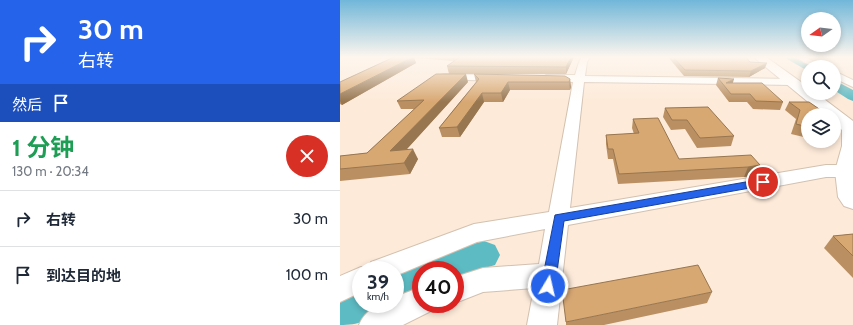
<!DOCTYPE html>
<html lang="zh">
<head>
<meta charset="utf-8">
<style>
  :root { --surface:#fff; --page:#f2f2f3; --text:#1f2937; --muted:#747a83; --line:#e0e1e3 }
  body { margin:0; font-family:Cabin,"Noto Sans SC",sans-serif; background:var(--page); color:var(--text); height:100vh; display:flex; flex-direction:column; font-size:15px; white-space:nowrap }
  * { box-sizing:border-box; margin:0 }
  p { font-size:13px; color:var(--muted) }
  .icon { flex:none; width:22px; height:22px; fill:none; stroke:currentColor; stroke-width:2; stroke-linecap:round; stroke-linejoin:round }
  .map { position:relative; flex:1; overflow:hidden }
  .sheet { display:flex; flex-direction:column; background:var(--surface); width:340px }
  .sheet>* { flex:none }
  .top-card { background:#2563eb; color:#fff; overflow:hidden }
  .needle { width:26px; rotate:256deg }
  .tools { position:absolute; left:461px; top:12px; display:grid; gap:8px }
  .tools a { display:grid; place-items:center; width:40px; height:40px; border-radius:50%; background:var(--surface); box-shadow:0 2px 6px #0003; font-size:20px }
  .speed { position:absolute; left:12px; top:261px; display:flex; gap:8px; font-size:20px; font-weight:700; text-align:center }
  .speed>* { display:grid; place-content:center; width:52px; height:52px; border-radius:50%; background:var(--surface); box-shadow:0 2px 6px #0003; line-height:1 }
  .speed small { font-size:10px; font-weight:400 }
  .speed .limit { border:6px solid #d22; background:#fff; color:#111 }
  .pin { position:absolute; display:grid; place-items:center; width:34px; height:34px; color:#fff; margin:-17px; border:2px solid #fff; border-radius:50%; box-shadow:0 1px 4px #0007 }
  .me { position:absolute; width:44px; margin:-22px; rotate:9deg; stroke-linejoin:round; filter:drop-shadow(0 0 3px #0008) }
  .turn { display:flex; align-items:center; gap:14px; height:84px; padding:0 12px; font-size:18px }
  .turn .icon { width:52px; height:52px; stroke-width:2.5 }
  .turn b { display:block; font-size:28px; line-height:34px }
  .then { display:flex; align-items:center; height:38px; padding:0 12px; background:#0003; gap:8px; font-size:15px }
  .round { display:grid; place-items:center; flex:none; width:42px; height:42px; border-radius:21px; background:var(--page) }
  .head { display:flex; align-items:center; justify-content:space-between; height:68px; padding:0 12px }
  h1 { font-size:24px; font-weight:700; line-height:30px; color:#1e9e55 }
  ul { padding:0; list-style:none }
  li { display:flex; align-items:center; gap:12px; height:56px; padding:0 12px; border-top:1px solid var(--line) }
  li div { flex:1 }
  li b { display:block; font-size:15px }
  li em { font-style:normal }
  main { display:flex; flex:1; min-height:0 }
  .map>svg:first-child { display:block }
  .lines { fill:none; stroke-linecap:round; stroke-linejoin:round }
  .river { fill:#5dbbc3; fill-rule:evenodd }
  .minor-casing { stroke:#d3c1b0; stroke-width:2 }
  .highway-casing { stroke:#d3c1b0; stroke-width:2 }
  .minor { fill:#fff; fill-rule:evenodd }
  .highway { fill:#fff; fill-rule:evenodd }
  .wall { fill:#ba9063 }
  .shaded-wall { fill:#977650 }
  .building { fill:#d8a873; stroke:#977650 }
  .route { fill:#2563eb; stroke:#184099 }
</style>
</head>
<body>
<main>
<section class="sheet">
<div class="top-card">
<div class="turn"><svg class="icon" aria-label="right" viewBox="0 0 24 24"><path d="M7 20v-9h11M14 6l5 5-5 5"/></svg><div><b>30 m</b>右转</div></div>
<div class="then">然后<svg class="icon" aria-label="arrive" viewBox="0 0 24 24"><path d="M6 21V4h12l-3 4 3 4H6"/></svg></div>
</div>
<div class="head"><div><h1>1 分钟</h1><p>130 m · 20:34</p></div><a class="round" style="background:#d93025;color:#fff"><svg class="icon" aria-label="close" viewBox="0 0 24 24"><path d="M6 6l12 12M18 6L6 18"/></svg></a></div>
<ul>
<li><svg class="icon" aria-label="right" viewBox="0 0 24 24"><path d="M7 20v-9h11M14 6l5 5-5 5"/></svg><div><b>右转</b></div><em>30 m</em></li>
<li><svg class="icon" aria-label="arrive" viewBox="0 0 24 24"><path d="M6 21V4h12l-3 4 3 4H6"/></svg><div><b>到达目的地</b></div><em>100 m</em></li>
</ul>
</section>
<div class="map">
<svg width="513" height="325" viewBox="0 0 513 325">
  <rect width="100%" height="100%" fill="#fdead9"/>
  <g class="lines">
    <!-- river -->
    <path class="river" d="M446,57H458L474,67H468V71L447,59Z
      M494,80L513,90V101L508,99L494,90Z
      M144,241L155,245L160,255L155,265L115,277V270H81V287L55,297V270H43L81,257Z
      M21,283V304H38C31,322 18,325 0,325V293Z"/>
    <!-- minor casing -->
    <g class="minor-casing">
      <path id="minor" d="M242,57H250L247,62L245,76L452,79L457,82L452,85L244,82L230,208L486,165H506L512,167L513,174L506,177H486L228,225L217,325H187L194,288L143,292L115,303V277L143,268L199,264L205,229L137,242L55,276V270H21V292L0,302V276L21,267L28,269L31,262L134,224L209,212L233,82L206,81L201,78L206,75H235L239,62Z
        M455,57H465L485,67H473Z
        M494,71L513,80V87L494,78Z
        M104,74L157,75L162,78L157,81L100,79L99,77L100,75Z
        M81,287V304H94L91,311L63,325H19C26,309 38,304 55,304V297Z"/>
    </g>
    <!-- highway casing -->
    <g class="highway-casing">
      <path id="highway" d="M415,57H426L468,87V93H476L513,121V209L504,206L498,197L495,171L502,146V130L494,123V115H484L416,59Z"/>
    </g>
    <!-- minor -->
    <use href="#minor" class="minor"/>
    <!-- highway -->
    <use href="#highway" class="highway"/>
  </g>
  <!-- wall -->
  <path class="wall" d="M54,57H234L226,74H109L107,66L114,61L74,58L76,63L2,105L0,104V82Z
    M328,57H406L410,62L425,68L409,77L344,76Z
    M134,74L230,79L231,87L230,90H170L163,102H144L120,137H102L99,128L136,82Z
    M378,78L393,83L443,102L440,110L413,109L407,102H389L376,85Z
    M128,82L66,150L78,159L70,174L0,181V156L27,153L75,109H61L57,101Z
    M449,102L468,115V138L451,134L456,119L445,110Z
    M325,108L394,136L391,146L357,148L345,129L331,130L323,117Z
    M293,119L339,159L420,165L416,175L404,177L278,184L273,159H268L266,144V135L294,134L292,128Z
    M478,141H485L484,143Z
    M513,234V278L484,248L493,236Z
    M372,292L367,303L264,325H226V322Z"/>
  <!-- shaded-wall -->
  <path class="shaded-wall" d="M74,57L76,63L2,105L0,101V94Z
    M231,57H234L226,74V67Z
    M427,63L425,68L409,77L411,71Z
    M126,74L128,82L56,161L50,151Z
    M230,79L231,87L230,90L229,82Z
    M394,79L392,86L386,83Z
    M168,82L170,90L163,102L161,93Z
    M142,93L144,102L120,137L117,127Z
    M73,149L78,159L70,174L64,163Z
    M420,165L416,175L404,177L408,167Z"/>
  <!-- building -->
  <path class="building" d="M54,57H73L0,94V82Z
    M120,57H231L226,67L107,66Z
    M333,57H406L410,62L427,63L411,71L345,70Z
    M96,74H126L50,151L73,149L64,163L0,169V156L27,153L84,100L57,101Z
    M134,74L225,76L230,79L229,82H168L161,93H142L117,127L99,128L139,79Z
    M378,78L394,79L386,83H422L443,102L416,101L410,94H391Z
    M449,102H469L488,115H468V127L456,124L460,110Z
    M368,107L394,136L360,138L347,120H332L325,108Z
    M318,118L339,159L411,155L420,165L408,167L279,174L273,149H268L266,135L299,133L293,119Z
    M513,234V256L493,236Z
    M358,265L372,292L226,322L222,290Z"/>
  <!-- sky -->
  <linearGradient id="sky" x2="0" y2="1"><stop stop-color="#70b7d9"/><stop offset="0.56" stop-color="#fef6ee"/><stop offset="1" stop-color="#fef6ee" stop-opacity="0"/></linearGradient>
  <rect width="513" height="102" fill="url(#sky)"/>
  <!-- route -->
  <path class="route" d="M423,179L427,180L428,182L427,185L224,221L215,286L213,291L208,293L203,291L201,286L215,215Z"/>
</svg>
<div class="tools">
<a><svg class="needle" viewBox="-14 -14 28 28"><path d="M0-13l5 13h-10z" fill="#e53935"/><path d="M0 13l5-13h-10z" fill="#747a83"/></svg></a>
<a><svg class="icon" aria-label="search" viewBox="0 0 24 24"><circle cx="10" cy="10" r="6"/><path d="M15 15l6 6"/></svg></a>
<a><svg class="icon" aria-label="layers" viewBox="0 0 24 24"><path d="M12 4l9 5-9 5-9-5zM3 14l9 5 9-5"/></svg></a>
</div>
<div class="speed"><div>39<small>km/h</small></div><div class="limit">40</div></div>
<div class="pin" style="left:423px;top:182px;background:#d93025"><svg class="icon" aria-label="arrive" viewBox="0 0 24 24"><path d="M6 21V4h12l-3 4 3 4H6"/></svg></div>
<svg class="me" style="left:208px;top:286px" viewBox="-20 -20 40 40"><circle r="17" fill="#2563eb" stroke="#fff" stroke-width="3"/><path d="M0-11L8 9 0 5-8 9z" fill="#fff"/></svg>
</div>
</main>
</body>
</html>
